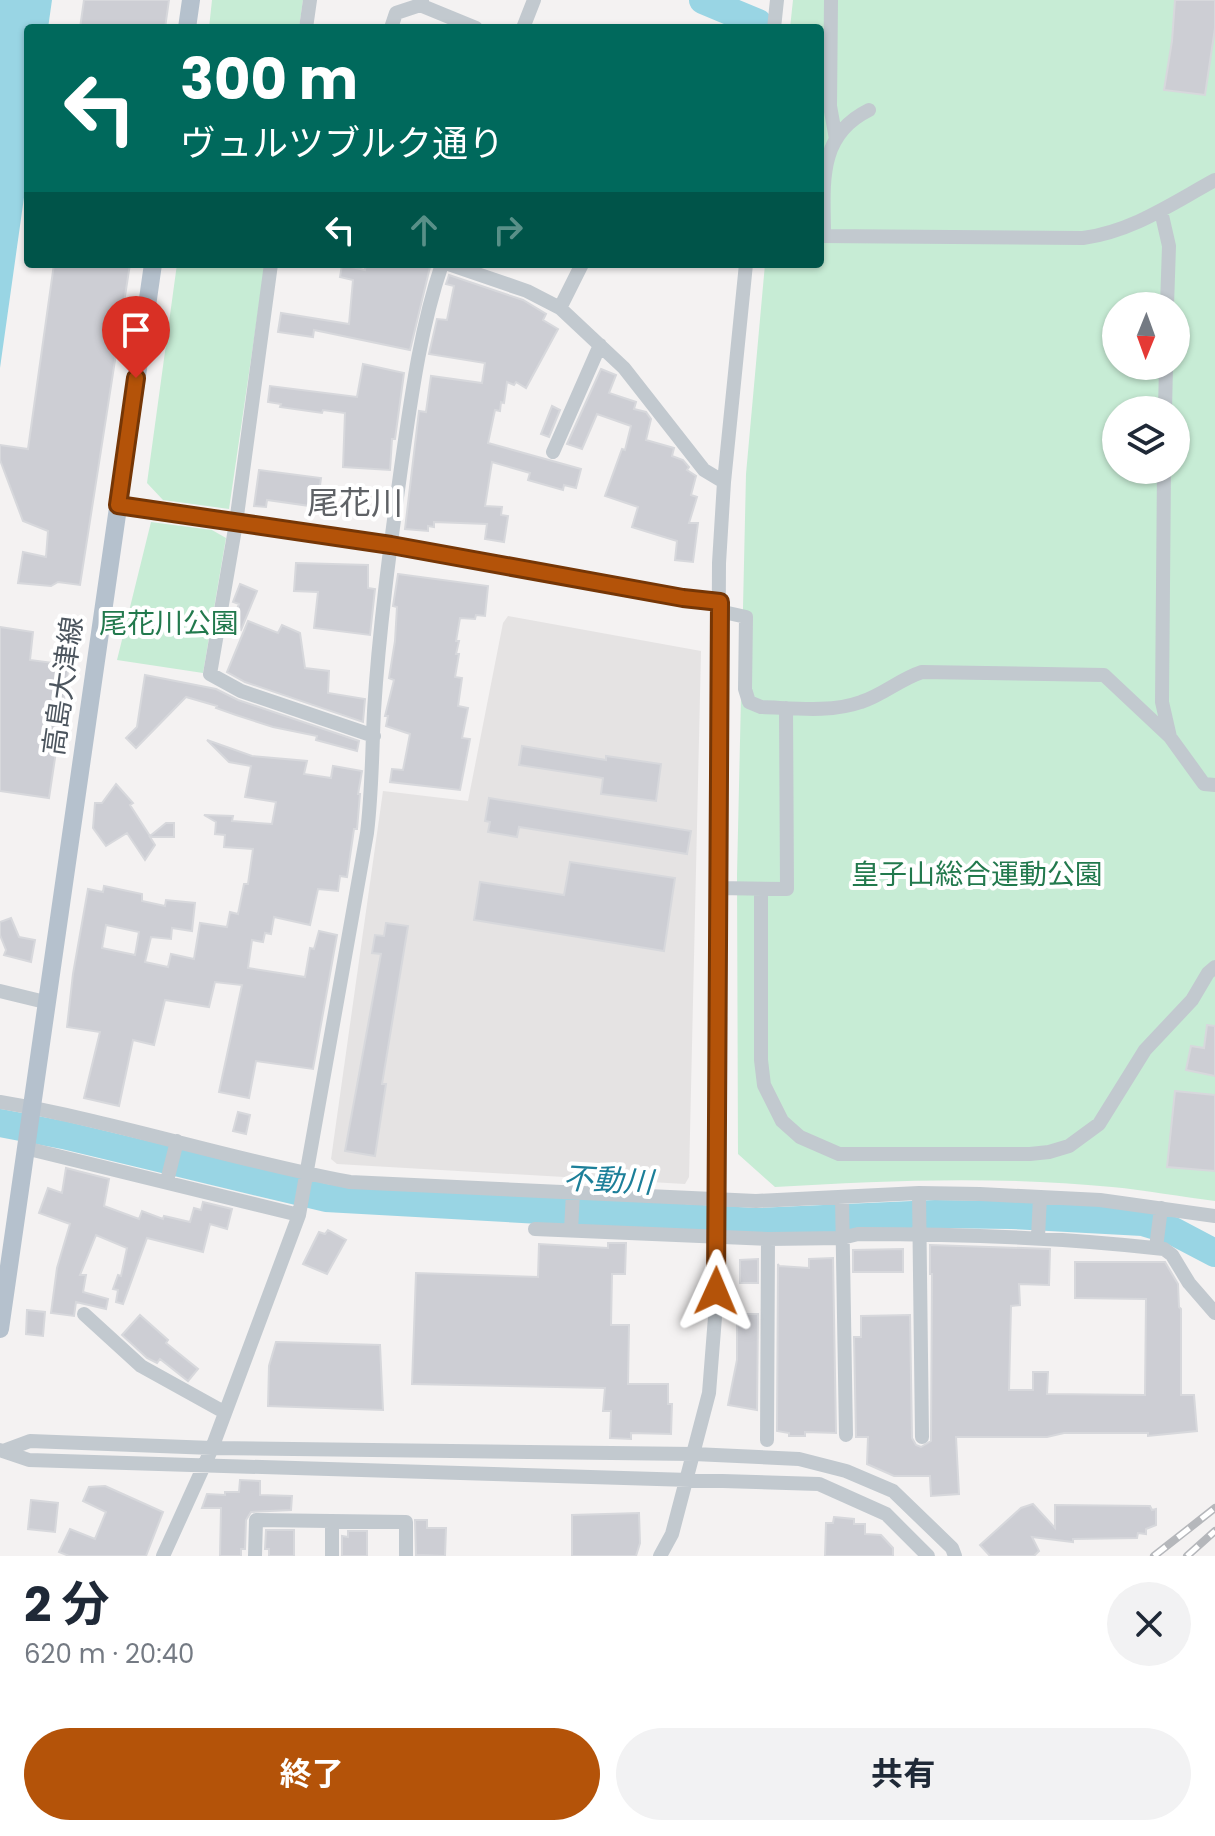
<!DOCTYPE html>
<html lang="ja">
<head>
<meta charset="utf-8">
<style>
  :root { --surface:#fff; --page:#f2f2f3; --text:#1f2937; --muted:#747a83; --accent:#b45309 }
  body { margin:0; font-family:Poppins,"Noto Sans JP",sans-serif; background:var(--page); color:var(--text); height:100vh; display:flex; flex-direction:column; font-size:30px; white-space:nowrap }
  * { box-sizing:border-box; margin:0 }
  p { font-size:26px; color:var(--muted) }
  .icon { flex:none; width:44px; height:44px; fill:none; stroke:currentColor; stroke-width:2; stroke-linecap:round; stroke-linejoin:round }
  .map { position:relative; height:1556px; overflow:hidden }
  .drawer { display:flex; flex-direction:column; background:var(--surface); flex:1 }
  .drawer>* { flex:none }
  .banner { position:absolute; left:24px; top:24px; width:800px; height:244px; border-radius:8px; box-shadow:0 2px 6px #0004; background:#00695c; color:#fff; overflow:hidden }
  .needle { width:52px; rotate:181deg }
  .buttons { position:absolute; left:1102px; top:292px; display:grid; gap:16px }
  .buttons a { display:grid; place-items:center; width:88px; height:88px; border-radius:50%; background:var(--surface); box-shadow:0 2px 6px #0004; font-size:40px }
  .pin { position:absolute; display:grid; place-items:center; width:68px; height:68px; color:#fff; margin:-82px -34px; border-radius:50% 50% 50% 0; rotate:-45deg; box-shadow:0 0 8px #0007 }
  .pin .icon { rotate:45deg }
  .me { position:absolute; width:88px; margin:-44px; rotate:1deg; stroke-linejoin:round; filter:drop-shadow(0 0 6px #0008) }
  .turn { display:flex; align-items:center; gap:28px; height:168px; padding:0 24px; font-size:36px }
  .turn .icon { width:104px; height:104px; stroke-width:2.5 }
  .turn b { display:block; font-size:56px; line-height:68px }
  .lanes { display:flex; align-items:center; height:76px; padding:0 24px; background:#0003; justify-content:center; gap:40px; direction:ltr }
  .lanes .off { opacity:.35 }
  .round { display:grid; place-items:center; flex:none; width:84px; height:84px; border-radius:42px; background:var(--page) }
  .head { display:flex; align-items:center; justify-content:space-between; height:136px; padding:0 24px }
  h1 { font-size:48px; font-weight:700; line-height:60px }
  .cta { display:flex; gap:16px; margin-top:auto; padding:16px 24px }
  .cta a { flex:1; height:92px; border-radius:48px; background:var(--accent); color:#fff; font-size:32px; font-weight:700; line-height:92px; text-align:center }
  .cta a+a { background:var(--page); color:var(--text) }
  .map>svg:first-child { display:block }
  .education { fill:#e5e3e3 }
  .green { fill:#c7ecd5; fill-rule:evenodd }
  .water { fill:#99d5e4 }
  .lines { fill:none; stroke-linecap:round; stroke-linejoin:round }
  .river { stroke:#99d5e4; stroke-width:28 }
  .building { fill:#cdced4; stroke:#d7d8dc; stroke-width:2; fill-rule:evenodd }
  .minor { stroke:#c2c9cf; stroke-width:14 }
  .major { stroke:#b5c1cd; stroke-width:18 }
  .rail-casing { stroke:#b5b7bb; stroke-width:8 }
  .rail { stroke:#fff; stroke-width:5; stroke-dasharray:15; stroke-linecap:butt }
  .route-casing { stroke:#753606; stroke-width:20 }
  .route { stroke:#b45309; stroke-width:14 }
  .labels { text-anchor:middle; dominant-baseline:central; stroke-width:8; stroke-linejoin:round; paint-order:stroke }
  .park-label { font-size:28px; fill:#22794d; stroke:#fff }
  .street-label { font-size:28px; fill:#4c555e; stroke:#fff }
  .water-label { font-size:30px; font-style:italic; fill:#1c7f99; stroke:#fff }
  .quarter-label { font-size:32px; fill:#5f6266; stroke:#fff }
</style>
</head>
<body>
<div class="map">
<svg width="1215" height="1556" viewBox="0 0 1215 1556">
  <rect width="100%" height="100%" fill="#f4f2f2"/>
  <!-- education -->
  <path class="education" d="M508,616L701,651L689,1177L685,1184L337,1164L331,1159L383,791L468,801L503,623Z"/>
  <!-- green -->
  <path class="green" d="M212,0H303L299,28H209Z
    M793,0H1215V1201C1181,1197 1146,1190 1112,1187C1000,1176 887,1180 775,1187L738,1154L737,875L746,474L765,264H820V28H790ZM1116,306H1176V366H1116ZM1116,410H1176V470H1116Z
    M177,264H265L229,509L163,500L147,483Z
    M151,522L212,530L226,538L203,673L117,660Z"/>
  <!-- water -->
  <path class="water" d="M0,0H52L48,28H28V169L0,368Z"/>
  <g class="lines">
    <!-- river -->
    <path class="river" d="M703,0L758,23
      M0,1123L63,1135L326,1198L756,1222L935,1214L1012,1215L1143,1222L1173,1231L1215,1253"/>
  </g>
  <!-- building -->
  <path class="building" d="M84,0H169L165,28H80Z
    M1175,0H1215V28L1205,95L1164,90L1172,41Z
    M54,264H130L80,585L58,582L51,586L18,583L23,552L46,557L48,531L23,521L0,460V445L28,449Z
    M366,264H416L430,267L410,350L314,330L313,337L278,332L281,313L349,324L353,280L340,277L342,265L365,270Z
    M449,275L523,300L546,314L543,320L558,329L526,388L516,382L514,385L507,382L504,403L501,402L500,411L495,410L488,443L581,469L576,488L564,485L563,490L528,480L530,473L492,462L485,506L502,507L501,515L508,516L504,542L485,539L487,524L434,522V527L428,526V531L405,529L419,411L426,412L431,376L482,383L485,363L429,354L437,319L447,320L454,286L446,284Z
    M363,364L404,373L395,439H392L390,470L343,467L345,413L323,410L322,413L280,407L281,404L268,402L270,386L357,397Z
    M601,369L616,375L609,393L636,402L634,409L646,412L651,419L646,440L674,448L672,456L683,460L689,467L687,470L696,476L691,495L697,497L689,523H698L693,562L675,560L677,541L632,527L638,507L605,496L622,449L625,450L631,426L597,414L582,449L567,444Z
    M552,406L560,410L549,437L541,434Z
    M259,470L321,478L317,507L267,500L266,507L254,506Z
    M296,563L368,565V588L375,589L370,635L314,628L318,592L294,591Z
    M398,574L488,586L485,616L476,615L475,619L460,618L456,641H459L456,654H459L455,677L462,678L458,706L468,708L462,738L470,739L460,790L390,782L392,769L403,770L410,734L386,726L388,716H385L394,680L389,678L395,641L397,607L393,606Z
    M240,584L257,591L241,630L230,626L239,604L233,602Z
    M248,621L278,633L282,625L300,633L305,668L329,671L328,693L365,699L363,722L245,682L227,672Z
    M0,627L33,632L30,660L69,665L49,798L0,791Z
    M145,675L216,689L238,700L359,741L357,751L316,740L317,736L273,727L236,715L216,708L217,706L186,697L136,748L126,738L137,727Z
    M207,740L252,756L307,761L304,774L331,778L333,766L362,771L358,794H360L357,829H354L347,877L340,876L338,891L318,889L310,925L274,917L271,934L265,933L263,942L252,940L248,968L305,977L310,948L314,949L319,931L337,935L313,1069L256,1061L249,1098L219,1092L242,985L215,982L209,1007L165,1000L154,1045L133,1040L119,1106L84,1098L100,1032L67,1027L73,974L88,889L103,892L104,886L142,894V901L165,906L166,900L195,903L192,931L172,928L171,939L151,937L145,962L168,967L171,954L194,959L200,923L227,927L230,912L238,914L244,884H248L253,849L224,847L225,835L215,834L216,822L204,815L233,816L232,821L272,824L276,802L245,797L251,766L229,762ZM106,925L139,932L135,955L102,948Z
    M522,746L606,760V756L661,764L656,801L601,794L603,778L519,765Z
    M116,784L133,803L130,805L150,836L166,823H174V837H150L155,845L145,860L127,833L106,846L93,828L95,803H102Z
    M489,798L691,831L687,854L519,827L517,837L488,832L490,822L485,821Z
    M570,862L675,878L664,951L474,920L480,882L564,895Z
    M11,918L19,937L35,940L31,962L4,955L6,950L0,935V922Z
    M386,923L408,926L382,1084H386L375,1156L345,1151L381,954L372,953L375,935L384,936Z
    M1207,1025L1215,1026V1076L1186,1070L1191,1046L1204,1048Z
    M1175,1091L1215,1095V1171L1167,1167Z
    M238,1112L250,1115L246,1134L233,1131Z
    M66,1168L109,1179L104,1206L139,1219L142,1211L163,1219L164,1216L190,1222L194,1208L201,1210L203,1202L232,1209L227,1229L210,1224L203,1252L147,1238L123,1304L116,1302L118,1290L113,1289L118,1275L121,1276L127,1248L96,1235L80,1275H86L83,1292L108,1299L106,1309L76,1302L74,1316L51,1313L57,1268L70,1224L39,1213L48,1188L62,1193Z
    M328,1230L346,1240L327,1274L303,1264L319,1232L325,1234Z
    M608,1243H626L625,1274H612L611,1325H629L628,1384H668V1404H672L671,1434L631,1433V1439L610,1438L611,1411H603L605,1388L412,1384L416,1273L538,1277L539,1244L608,1248Z
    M930,1245L1050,1249L1049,1285L1019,1284L1020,1305L1011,1306L1009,1390H1033V1372H1048L1047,1394L1145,1395L1146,1299L1075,1298V1262H1165L1178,1284L1179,1307L1181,1309V1395H1194L1197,1431L1148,1436V1433H1064L1047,1437H956L959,1494L931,1496L930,1476H894L867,1464L868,1437H856L854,1337H861V1316L910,1315L912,1438L916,1445L921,1447L931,1441L932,1274H930Z
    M903,1249V1272H853V1250Z
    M833,1258L836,1433L805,1432V1436H789V1433L777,1431L778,1264L779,1266L809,1268V1259Z
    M758,1259V1283H740V1260Z
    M27,1310L45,1312L43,1336L26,1334Z
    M737,1314H758L757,1410L728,1405L737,1360Z
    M140,1315L168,1340L166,1343L198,1369L188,1381L160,1359L157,1363L147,1358L122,1335Z
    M276,1342L380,1345L383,1410L268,1406L269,1366Z
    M240,1480L260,1481V1495L292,1496L291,1510L251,1512L246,1520L245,1549H241V1556H220L221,1508H202L207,1494L225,1495V1492H239Z
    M105,1486L163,1512L146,1556H69L59,1552L70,1529L95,1539L106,1512L83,1501L89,1487Z
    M31,1500L58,1503L55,1532L28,1529Z
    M1033,1504L1055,1528V1505L1150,1506L1152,1510L1156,1509V1525L1146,1529V1534L1138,1533L1137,1538L1073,1539V1542L1032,1537L1039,1551L1034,1556H990L980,1545L1021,1508Z
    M639,1513L640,1543L636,1556H572V1515Z
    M834,1517L854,1519V1524H865V1534L881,1535L893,1548V1556H825L826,1523H833Z
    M415,1520H427V1528H446L445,1556L416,1555Z
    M266,1530H294V1556H269V1549H265Z
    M348,1531H367V1556H342V1536L348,1537Z"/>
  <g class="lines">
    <!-- minor -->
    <path class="minor" d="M422,0L420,5L476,28
      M831,0L830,106L836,139
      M306,28L310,0
      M391,28L396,13L420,5
      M523,28L534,0
      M774,28L777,0
      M1161,211L1169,246L1167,306
      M820,236L1083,238C1133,231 1171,204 1215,180
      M824,236C824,186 816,136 869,110
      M271,264L236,523L210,674L241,691L374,736
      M448,264L527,291L560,308L624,368L704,470L724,482
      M560,308L582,264
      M1165,410L1166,366
      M553,452L600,345
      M1164,470L1162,702L1170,737L1204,784L1215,785
      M118,505L391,545L683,598L720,602
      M719,611L746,617L745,689L749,702L761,707C793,708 830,713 861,702C883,695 900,679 922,672L1104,675L1170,737
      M717,888L787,889L786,708
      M761,889V1060L764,1085L782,1121L800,1137L839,1154H1030L1049,1152L1069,1146L1099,1124L1145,1050L1192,1000L1208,973L1215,967
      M0,991L45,1002
      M0,1102C118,1122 232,1160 350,1182L756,1201L919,1193L980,1194L1100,1200L1215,1216
      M25,1148L299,1215
      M167,1181L177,1141
      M919,1193L922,1437
      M842,1197L846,1435
      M535,1229L768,1239
      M571,1230L573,1193
      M1038,1237L1040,1197
      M1156,1248L1161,1208
      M84,1314L141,1366L224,1412
      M767,1440L768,1239L842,1238L858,1234C961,1234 1061,1237 1164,1249L1172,1255L1189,1283L1215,1313
      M0,1450L29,1460L819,1484L886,1514L928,1556
      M3,1451L30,1441L212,1448L694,1454L799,1459L846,1471L893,1491L952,1548L955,1556
      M163,1556L212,1448L299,1215L367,833C372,792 372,752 374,711C379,630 390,548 401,468C411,399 420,329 442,264
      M255,1556L256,1520L406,1522V1556
      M332,1556V1521
      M660,1556L672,1534L709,1393L715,1317L719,563L724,482L746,264"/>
    <!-- major -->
    <path class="major" d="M187,28L191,0
      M0,1329L153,264"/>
    <!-- rail casing -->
    <g class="rail-casing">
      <path id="rail" d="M1154,1556L1215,1508
        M1187,1556L1215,1531"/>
    </g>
    <!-- rail -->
    <use href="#rail" class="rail"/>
  </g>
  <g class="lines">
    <!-- route casing -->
    <g class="route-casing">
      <path id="route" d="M136,378L118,505L391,545L683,598L720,602L716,1291"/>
    </g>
    <!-- route -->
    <use href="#route" class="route"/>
  </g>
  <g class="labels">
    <!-- park labels -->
    <g class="park-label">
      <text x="169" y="623">尾花川公園</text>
      <text x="977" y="874">皇子山総合運動公園</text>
    </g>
    <!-- street labels -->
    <g class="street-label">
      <text transform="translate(63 686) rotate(-82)">高島大津線</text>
    </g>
    <!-- water labels -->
    <g class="water-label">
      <text transform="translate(608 1180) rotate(3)">不動川</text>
    </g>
    <!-- quarter labels -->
    <g class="quarter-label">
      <text x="355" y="502">尾花川</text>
    </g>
  </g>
</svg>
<div class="buttons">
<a><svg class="needle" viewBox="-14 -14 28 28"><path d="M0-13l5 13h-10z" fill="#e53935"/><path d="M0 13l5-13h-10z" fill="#747a83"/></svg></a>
<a><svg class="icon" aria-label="layers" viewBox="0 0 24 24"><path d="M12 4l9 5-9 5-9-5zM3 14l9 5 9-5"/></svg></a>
</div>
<div class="pin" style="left:136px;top:378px;background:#d93025"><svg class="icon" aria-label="arrive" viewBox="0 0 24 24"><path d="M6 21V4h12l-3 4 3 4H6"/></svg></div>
<svg class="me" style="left:716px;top:1291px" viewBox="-20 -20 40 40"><path d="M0-17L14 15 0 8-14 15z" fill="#b45309" stroke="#fff" stroke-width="4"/></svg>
<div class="banner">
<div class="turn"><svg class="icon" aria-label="left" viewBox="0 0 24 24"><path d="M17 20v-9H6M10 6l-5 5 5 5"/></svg><div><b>300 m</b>ヴュルツブルク通り</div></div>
<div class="lanes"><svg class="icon" aria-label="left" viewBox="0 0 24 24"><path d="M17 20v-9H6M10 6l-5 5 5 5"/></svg><svg class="icon off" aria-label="ahead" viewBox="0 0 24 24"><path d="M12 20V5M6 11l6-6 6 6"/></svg><svg class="icon off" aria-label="right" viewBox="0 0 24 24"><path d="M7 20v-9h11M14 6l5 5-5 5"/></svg></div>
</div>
</div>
<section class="drawer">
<div class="head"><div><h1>2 分</h1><p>620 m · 20:40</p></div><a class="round"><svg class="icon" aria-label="close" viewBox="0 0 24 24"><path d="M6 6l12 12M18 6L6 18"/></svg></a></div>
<div class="cta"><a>終了</a><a>共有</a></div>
</section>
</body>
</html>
